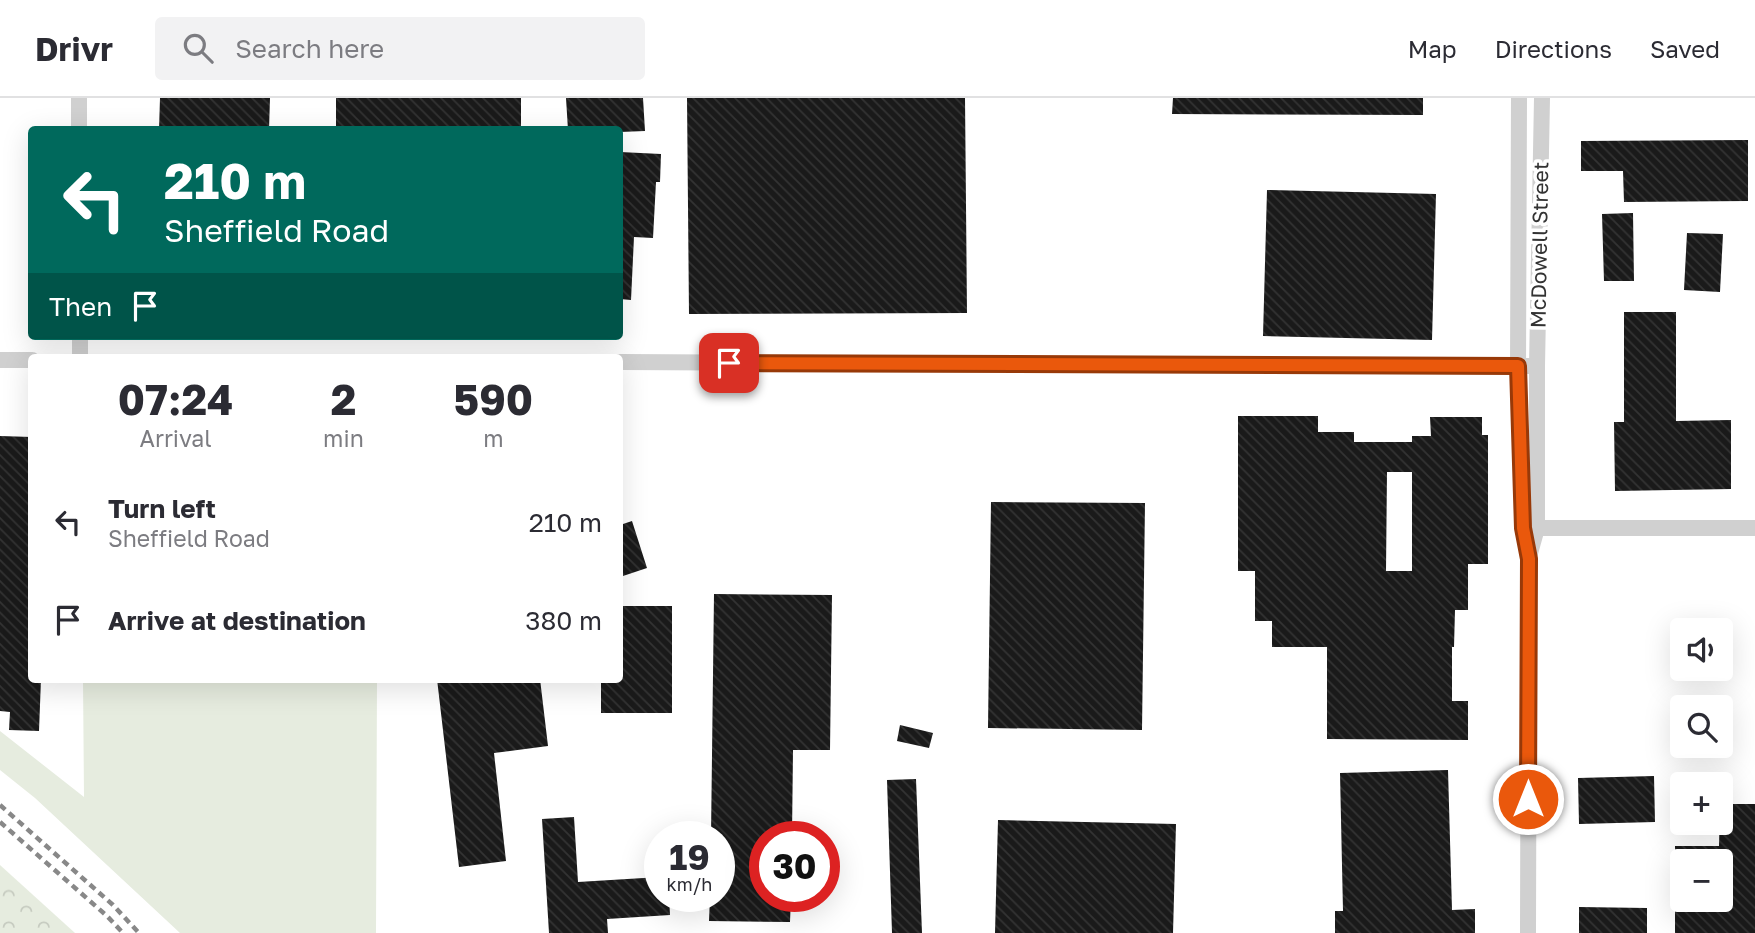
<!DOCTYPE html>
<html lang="en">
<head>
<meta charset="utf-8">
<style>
  :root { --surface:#fff; --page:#f2f2f3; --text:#2b2b33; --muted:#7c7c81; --line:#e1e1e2 }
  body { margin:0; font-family:"Golos Text",sans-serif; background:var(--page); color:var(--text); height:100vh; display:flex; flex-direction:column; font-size:26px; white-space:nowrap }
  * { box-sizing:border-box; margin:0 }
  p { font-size:23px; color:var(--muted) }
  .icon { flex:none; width:38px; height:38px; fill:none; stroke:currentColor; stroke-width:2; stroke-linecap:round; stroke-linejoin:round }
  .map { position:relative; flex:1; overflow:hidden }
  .panel { position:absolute; left:28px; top:256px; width:595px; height:329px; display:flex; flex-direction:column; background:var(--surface); border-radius:7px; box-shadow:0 7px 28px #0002 }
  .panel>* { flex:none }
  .guide { position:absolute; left:28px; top:28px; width:595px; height:214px; border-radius:7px; box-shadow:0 7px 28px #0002; background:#00695c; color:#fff; overflow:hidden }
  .tools { position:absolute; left:1670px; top:520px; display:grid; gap:14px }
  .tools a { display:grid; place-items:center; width:63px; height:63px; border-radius:7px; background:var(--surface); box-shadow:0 7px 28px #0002; font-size:35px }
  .speed { position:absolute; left:644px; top:723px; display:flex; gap:14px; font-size:35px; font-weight:700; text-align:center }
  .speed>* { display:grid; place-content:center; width:91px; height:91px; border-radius:50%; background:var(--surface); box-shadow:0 7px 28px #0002; line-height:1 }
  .speed small { font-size:18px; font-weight:400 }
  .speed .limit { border:10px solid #d22; background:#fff; color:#111 }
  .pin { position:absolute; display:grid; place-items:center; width:60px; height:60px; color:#fff; margin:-30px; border-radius:14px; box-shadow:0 4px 10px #0006 }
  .me { position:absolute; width:77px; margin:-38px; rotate:0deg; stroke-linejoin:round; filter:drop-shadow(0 0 5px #0008) }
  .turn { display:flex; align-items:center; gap:24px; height:147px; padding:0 21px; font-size:32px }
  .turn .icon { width:91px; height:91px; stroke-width:2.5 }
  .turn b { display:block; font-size:49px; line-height:60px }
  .then { display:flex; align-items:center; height:66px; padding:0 21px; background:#0003; gap:14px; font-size:26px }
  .eta { display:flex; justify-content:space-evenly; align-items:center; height:119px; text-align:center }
  .eta b { font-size:42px; font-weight:700; line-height:49px }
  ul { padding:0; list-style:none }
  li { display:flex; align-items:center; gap:21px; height:98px; padding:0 21px }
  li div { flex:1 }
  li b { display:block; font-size:26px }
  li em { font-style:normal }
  header { display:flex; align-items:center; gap:42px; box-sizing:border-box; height:98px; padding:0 35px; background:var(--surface); border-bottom:2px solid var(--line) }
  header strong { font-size:33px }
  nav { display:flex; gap:38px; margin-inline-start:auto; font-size:24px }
  .search { width:490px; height:63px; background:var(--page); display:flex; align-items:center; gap:18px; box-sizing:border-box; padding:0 24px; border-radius:7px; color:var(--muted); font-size:26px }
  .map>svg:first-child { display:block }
  .grass { fill:#e6ecdf }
  .forest { fill:url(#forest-crowns) }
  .building { fill:url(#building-back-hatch); fill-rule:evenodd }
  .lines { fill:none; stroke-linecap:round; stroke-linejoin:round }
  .minor { stroke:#d0d0d0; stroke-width:16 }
  .rail { stroke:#888; stroke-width:4.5; stroke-dasharray:7 5; stroke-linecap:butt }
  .route-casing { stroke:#983908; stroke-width:18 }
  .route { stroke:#ea580c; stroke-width:12 }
  .labels { text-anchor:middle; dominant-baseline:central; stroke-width:7; stroke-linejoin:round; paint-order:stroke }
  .street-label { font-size:21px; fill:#333; stroke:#fff }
</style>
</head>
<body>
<header>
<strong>Drivr</strong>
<div class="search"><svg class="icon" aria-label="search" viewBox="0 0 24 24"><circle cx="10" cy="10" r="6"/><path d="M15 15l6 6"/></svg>Search here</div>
<nav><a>Map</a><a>Directions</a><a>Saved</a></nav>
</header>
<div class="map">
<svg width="1755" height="835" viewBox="0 0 1755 835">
  <defs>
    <pattern id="forest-crowns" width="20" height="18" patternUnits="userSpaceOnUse" patternTransform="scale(1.75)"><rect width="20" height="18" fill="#e6ecdf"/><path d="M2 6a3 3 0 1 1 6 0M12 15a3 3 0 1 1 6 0" fill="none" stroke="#c6cbc0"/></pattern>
    <pattern id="building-back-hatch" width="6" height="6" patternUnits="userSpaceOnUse" patternTransform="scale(1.75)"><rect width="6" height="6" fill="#1a1a1a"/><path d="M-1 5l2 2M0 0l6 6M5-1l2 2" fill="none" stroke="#333"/></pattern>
  </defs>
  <rect width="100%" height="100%" fill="#fff"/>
  <!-- grass -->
  <path class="grass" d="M83,581H377L376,835H180L35,700L0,672V633L84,699Z"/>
  <!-- forest -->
  <path class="forest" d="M0,767L75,835H0Z"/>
  <!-- building -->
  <path class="building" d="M160,0H270L269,32H159Z
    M336,0H521V32H336Z
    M566,0H643L645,33L620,34V32H568Z
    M687,0H965L967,215L689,216Z
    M1173,0H1423V17L1172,16Z
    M1748,42V103L1624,104L1623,73H1581V43Z
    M620,54L661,56L660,84H656L653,140L634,139L631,202L620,201Z
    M1267,92L1436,96L1432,242L1263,238Z
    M1633,115L1634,183H1604L1602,116Z
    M1687,135L1723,136L1720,194L1684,192Z
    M1624,214H1676V323L1731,322V391L1615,393L1614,324H1624Z
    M1238,318H1318V334H1354V344H1412V338H1431L1430,319H1482V337H1488V466H1468V512H1455L1454,549H1452V603H1468V642L1327,641V549H1272V523H1255V473H1238ZM1387,374H1412V473H1386Z
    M0,338L32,339V581H41L39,633L9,632L10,614L0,613Z
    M991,404L1145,405L1142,632L988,630Z
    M632,423L647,470L620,479V427Z
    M714,496L832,497L830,652H793L792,738H765V798H791L790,824L709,823L710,798H719V738H711Z
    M620,508H672V615H601V581H620Z
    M437,581H540L548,648L494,655L506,763L459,769Z
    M900,627L933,635L929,650L897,643Z
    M1448,672L1452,812L1475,811V835H1335V813H1343L1340,675Z
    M1654,678L1655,724L1579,726L1578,680Z
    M916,681L922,835H892L887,682Z
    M1720,706H1755V835H1675V802H1720V763H1675V748H1719Z
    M574,719L578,784L660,779V798H669L670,817L607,821L608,835H549L542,721Z
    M998,722L1176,726L1173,835H995Z
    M1579,809L1647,810V835H1579Z"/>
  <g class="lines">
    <!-- minor -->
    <path class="minor" d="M79,0V32
      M1519,0L1518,270L1523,430L1529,461L1528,835
      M80,238V259
      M0,262H32
      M620,264L1537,268
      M1529,430H1755
      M1530,455L1537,430V268L1542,0"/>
    <!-- rail -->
    <path class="rail" d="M0,707L113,807L139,835
      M0,724L107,818L123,835"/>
  </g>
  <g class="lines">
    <!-- route casing -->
    <g class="route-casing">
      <path id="route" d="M729,265L1518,268L1523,430L1529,461L1528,701"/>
    </g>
    <!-- route -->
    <use href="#route" class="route"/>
  </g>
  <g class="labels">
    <!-- street labels -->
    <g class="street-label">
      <text transform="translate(1539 147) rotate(-89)">McDowell Street</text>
    </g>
  </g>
</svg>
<div class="tools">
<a><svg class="icon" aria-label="sound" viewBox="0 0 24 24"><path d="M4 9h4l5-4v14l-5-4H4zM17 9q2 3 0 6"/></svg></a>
<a><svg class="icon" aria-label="search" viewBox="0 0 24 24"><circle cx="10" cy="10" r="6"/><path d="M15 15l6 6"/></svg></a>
<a>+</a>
<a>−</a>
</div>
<div class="speed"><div>19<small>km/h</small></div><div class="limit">30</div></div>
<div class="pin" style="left:729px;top:265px;background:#d93025"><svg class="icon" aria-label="arrive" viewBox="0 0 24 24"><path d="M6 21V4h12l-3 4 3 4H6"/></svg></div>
<svg class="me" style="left:1528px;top:701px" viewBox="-20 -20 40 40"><circle r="17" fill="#ea580c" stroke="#fff" stroke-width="3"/><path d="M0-11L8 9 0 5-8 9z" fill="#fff"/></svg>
<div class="guide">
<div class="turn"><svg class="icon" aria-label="left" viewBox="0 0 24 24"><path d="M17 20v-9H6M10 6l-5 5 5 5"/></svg><div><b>210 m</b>Sheffield Road</div></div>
<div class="then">Then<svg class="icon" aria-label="arrive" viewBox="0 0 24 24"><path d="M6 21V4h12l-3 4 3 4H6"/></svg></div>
</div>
<section class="panel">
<div class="eta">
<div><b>07:24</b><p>Arrival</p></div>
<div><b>2</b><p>min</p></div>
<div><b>590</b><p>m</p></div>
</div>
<ul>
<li><svg class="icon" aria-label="left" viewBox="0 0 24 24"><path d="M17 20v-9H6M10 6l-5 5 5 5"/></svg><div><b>Turn left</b><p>Sheffield Road</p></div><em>210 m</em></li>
<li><svg class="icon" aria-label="arrive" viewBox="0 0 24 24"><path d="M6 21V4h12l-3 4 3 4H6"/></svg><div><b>Arrive at destination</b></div><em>380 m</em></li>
</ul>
</section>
</div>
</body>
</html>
